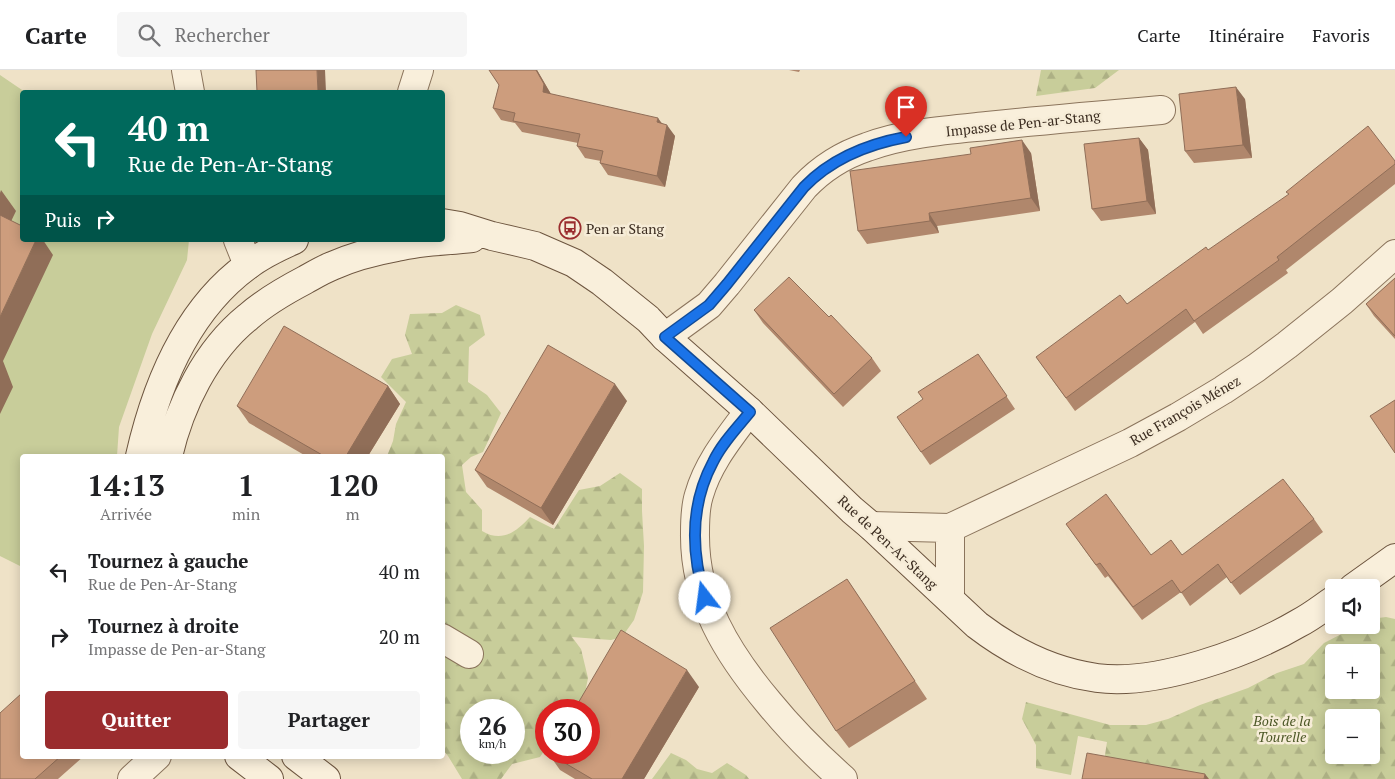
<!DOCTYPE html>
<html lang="fr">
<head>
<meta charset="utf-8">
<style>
  :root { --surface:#fff; --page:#f6f6f6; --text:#202124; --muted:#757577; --line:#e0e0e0; --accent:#9a2c2e }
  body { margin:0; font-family:"PT Serif",serif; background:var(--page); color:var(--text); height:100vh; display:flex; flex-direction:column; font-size:19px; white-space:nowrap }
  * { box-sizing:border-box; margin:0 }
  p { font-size:16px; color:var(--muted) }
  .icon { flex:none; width:28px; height:28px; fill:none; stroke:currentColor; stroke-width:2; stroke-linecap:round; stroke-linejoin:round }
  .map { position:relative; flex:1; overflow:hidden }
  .side { position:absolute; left:20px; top:384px; width:425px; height:305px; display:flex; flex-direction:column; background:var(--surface); border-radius:5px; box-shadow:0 2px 12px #0003 }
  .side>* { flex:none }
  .banner { position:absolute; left:20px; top:20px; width:425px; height:152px; border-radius:5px; box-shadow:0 2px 12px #0003; background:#00695c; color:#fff; overflow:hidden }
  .controls { position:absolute; left:1325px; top:509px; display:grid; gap:10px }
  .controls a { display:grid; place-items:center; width:55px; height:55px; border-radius:5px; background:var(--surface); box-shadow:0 2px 12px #0003; font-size:25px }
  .speed { position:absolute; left:460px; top:629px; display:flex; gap:10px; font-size:25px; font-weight:700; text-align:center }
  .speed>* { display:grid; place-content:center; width:65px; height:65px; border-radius:50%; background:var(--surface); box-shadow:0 2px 12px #0003; line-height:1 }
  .speed small { font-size:12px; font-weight:400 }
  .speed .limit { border:8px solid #d22; background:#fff; color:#111 }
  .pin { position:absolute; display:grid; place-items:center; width:42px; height:42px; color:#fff; margin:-51px -21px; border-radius:50% 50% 50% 0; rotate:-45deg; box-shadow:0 0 5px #0007 }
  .pin .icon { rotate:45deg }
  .me { position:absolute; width:55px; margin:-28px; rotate:345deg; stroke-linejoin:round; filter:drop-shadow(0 0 4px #0008) }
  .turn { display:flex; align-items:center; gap:18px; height:105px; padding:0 25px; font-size:22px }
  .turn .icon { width:65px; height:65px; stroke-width:2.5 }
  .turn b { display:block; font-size:35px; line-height:42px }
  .then { display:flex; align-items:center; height:48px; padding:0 25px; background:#0003; gap:10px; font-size:19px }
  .eta { display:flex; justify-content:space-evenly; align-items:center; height:85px; text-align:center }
  .eta b { font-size:30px; font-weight:800; line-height:35px }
  .action { display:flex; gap:10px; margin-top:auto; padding:10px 25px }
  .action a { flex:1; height:58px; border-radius:5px; background:var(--accent); color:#fff; font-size:20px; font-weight:800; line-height:58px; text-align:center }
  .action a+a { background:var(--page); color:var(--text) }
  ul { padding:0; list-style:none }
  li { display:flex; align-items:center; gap:15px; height:65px; padding:0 25px }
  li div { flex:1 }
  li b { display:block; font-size:19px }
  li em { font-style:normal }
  header { display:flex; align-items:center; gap:30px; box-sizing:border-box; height:70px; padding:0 25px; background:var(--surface); border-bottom:1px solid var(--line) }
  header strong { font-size:24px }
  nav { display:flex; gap:28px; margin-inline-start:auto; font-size:18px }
  .search { width:350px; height:45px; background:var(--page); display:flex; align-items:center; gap:12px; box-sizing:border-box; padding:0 18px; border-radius:5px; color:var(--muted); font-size:19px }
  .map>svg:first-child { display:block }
  .grass { fill:#c8cd9a }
  .forest { fill:url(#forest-firs); fill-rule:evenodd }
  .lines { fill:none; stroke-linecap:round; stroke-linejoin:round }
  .street-casing { stroke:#8b745c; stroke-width:30 }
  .secondary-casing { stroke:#6d553f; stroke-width:30 }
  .street { stroke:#f9efdb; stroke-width:28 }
  .secondary { stroke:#f9efdb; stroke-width:28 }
  .wall { fill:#b0876c }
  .shaded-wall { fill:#906e58 }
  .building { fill:#cd9d7d; stroke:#906e58 }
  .route-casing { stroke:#114b97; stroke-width:12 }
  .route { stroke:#1a73e8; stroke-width:9 }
  .labels { text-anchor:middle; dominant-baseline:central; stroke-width:5; stroke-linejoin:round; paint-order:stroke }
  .street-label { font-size:14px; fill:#3b2c20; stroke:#f6ecd7 }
  .poi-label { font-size:14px; fill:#3b2c20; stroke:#f6ecd7; text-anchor:start }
  .park-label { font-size:14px; font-style:italic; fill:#4c5726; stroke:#f6ecd7 }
</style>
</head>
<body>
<header>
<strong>Carte</strong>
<div class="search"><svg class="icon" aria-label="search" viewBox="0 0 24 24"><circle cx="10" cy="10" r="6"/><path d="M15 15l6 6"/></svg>Rechercher</div>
<nav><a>Carte</a><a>Itinéraire</a><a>Favoris</a></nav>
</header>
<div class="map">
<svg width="1395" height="709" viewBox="0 0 1395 709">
  <defs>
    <pattern id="forest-firs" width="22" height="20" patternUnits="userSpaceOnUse" patternTransform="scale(1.25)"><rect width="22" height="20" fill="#c8cd9a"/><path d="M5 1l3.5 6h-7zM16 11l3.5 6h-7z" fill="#adb084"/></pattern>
  </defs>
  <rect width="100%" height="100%" fill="#efe2c7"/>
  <!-- grass -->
  <path class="grass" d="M0,5L25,22H22V170H189L187,190L152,264L119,357L117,386H22V497L0,486Z"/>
  <!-- forest -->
  <path class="forest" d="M1041,0H1119L1095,18L1036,26Z
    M456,235L480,245L485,265L469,277L468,312L487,325L501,343L483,382L471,387L462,395L466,422L482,440V461C502,473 516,462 530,447L554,459L579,420L600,416L620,403L642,419V441L644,476L643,522L634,550L622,567L611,570L572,567L581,579L588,608L585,623L577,640H546V678L540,687L512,694L501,709H462L448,686L443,680V588L455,566L443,557L442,386H387L393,371L396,354L406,332L381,307L392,289L412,284L405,265L410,244L442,243ZM471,640H514V682H471Z
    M1386,547L1395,549V709H1165L1103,698L1107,672L1078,666L1071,705L1036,698V675L1022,649L1026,632L1110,655H1146L1168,649L1200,635L1248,618L1277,603L1304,594L1324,573L1359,555H1371V549ZM1334,582H1371V620H1334ZM1334,648H1371V685H1334Z
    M671,683L686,690L697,699L712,703L727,693L746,705L749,709H652Z"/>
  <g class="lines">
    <!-- street casing -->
    <g class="street-casing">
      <path id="street" d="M186,0L190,22
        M412,22L419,0
        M238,170L248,195
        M665,267L709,235L727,214L804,117C821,99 843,85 867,77C905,63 947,60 987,56C1045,50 1103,45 1161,40
        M749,341C729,368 708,393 699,425C695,437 695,451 695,463C694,530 727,583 769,633C791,660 817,686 843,709
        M871,456L950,458L1130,373L1178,347L1223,320L1256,298L1287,275L1342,231L1395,184
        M950,529V458
        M442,568L469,584
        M132,709L157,686"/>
    </g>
    <!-- secondary casing -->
    <g class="secondary-casing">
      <path id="secondary" d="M442,153L460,156L492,166L535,176L574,193L602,212L648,249L665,267L749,341L852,440L871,456L977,555C1011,581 1053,602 1097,608C1156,616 1248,583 1299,553C1311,547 1322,538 1334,530
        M140,386C156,316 187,240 247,196C261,185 278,177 294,170
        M168,386C180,335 206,281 248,247C265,232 284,221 305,210C314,205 322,200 332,196C352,187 375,181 397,177C422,171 447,171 472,168
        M1353,518L1395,488
        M239,686L269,709
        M296,686L326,709"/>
    </g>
    <!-- street -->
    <use href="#street" class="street"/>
    <!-- secondary -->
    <use href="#secondary" class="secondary"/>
  </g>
  <!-- wall -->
  <path class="wall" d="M489,0H537L551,24L662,54L675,66L665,117L608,105L600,93L601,91L585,88L577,76L578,73L522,62L515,53L501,50L493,38L499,15Z
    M789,0H800L799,2Z
    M1245,29L1252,88L1194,93L1185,81Z
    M1139,68L1148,80L1156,144L1101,151L1092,139Z
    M1031,83L1040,141L937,156L939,163L867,174L858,161Z
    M1395,91V114L1286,200L1288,203L1203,264L1195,252L1075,341L1036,287L1127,234L1208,180Z
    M1395,208V269L1374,246L1366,234Z
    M754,240L829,247L872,288L881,301L843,337L763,253Z
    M978,284L1015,339L930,395L921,382L923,329Z
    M388,316L400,334L368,386H306L249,353L237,336Z
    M627,331L553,455L487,417L475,400Z
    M1314,449L1323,462L1240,525L1227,507L1190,536L1181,522L1142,550L1108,506L1105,508L1066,454L1151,485H1182Z
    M847,509L927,629L849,678L836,661Z
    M699,617L644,709H575L560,700L548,683Z
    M22,686H84L58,709H0Z"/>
  <!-- shaded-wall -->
  <path class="shaded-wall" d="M317,0H325L326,22H318Z
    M536,0H537L552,26L543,22Z
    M1236,17L1245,29L1252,88L1243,75Z
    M658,48L666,59L667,55L675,66L665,117L657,106V52Z
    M1139,68L1148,80L1156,144L1147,131Z
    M1022,70L1031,83L1040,141L1031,128Z
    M1,120L16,141L6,162L0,153V123Z
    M929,143L937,156L939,163L930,151Z
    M36,170H43L53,185L3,291L13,317L0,344V247Z
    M615,314L627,331L553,455L541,438Z
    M388,316L400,334L368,386H346Z
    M687,600L699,617L644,709H622Z
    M1205,704L1209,709H1204Z"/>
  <!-- building -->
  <path class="building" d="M256,0H317L318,22H257Z
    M489,0H536L544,14L543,22L658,48L657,52L667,55L657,106L600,93L603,81L577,76L580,64L513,51L515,43L493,38L499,15Z
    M1236,17L1243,75L1185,81L1179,24Z
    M1368,56L1395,91V94L1277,187L1279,190L1194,251L1186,239L1066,328L1036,287L1120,225L1127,234L1206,177L1208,180L1289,124L1286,122Z
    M1139,68L1147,131L1092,139L1084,74Z
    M1022,70L1031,128L929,143L930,151L858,161L850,101L971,84L970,78Z
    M0,145L22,156V170H36L0,247Z
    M789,207L829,247L831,245L872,288L834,324L754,240Z
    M1395,208V266L1366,234Z
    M284,256L388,316L346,386H324L237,336Z
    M548,275L615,314L541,438L475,400Z
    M978,284L1007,326L921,382L897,347L923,329L918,322Z
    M1395,330V383L1370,346Z
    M1283,409L1314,449L1231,513L1218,494L1181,523L1172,510L1133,537L1100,493L1096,495L1066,454L1106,424L1151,485L1171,470L1182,485Z
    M847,509L915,611L836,661L770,558Z
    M621,560L687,600L622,709H592L548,683L589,682V640H574Z
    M22,623V686H61L35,709H0V643Z
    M1087,683L1205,704L1204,709H1082Z"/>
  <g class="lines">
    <!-- route casing -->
    <g class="route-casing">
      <path id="route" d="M705,528C691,482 690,435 713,392C722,373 737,358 750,342L665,267L709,235L727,214L804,117C831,89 868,74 906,67"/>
    </g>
    <!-- route -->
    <use href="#route" class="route"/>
  </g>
  <!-- icons -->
  <defs>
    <g id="bus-ring" transform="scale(1.125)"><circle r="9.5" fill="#f6ecd7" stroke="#9a2c2e" stroke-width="1.5"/><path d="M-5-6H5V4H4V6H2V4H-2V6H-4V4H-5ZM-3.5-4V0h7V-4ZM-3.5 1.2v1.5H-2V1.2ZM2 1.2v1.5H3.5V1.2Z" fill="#9a2c2e"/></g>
  </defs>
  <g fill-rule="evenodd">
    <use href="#bus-ring" x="570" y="158"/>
  </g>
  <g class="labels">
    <!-- street labels -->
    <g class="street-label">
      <text transform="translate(1023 53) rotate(-6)">Impasse de Pen-ar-Stang</text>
      <text transform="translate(1185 340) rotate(-30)">Rue François Ménez</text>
      <text transform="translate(888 472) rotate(43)">Rue de Pen-Ar-Stang</text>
    </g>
    <!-- poi labels -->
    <g class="poi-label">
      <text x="586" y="158">Pen ar Stang</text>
    </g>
    <!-- park labels -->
    <g class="park-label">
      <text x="1282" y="650">Bois de la<tspan x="1282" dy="16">Tourelle</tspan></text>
    </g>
  </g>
</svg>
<div class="controls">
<a><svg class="icon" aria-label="sound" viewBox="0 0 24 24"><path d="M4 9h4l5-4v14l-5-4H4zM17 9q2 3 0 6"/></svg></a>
<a>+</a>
<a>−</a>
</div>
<div class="speed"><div>26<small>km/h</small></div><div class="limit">30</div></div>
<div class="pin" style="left:906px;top:67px;background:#d93025"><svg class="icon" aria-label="arrive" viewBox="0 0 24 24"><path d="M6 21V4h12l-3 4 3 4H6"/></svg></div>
<svg class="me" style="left:705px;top:528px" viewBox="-20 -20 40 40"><circle r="19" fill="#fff"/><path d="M0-13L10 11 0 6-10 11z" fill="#1a73e8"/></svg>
<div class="banner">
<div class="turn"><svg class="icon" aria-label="left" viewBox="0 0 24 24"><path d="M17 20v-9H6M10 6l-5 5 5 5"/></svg><div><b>40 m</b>Rue de Pen-Ar-Stang</div></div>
<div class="then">Puis<svg class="icon" aria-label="right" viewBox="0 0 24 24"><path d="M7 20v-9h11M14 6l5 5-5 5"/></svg></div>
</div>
<section class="side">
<div class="eta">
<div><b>14:13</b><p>Arrivée</p></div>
<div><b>1</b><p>min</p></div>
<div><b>120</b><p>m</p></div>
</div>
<ul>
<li><svg class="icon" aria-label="left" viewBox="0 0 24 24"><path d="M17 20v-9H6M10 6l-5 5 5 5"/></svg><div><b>Tournez à gauche</b><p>Rue de Pen-Ar-Stang</p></div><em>40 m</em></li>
<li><svg class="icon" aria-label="right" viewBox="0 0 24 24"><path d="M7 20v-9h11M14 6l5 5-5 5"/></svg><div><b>Tournez à droite</b><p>Impasse de Pen-ar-Stang</p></div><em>20 m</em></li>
</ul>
<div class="action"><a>Quitter</a><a>Partager</a></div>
</section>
</div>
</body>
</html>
